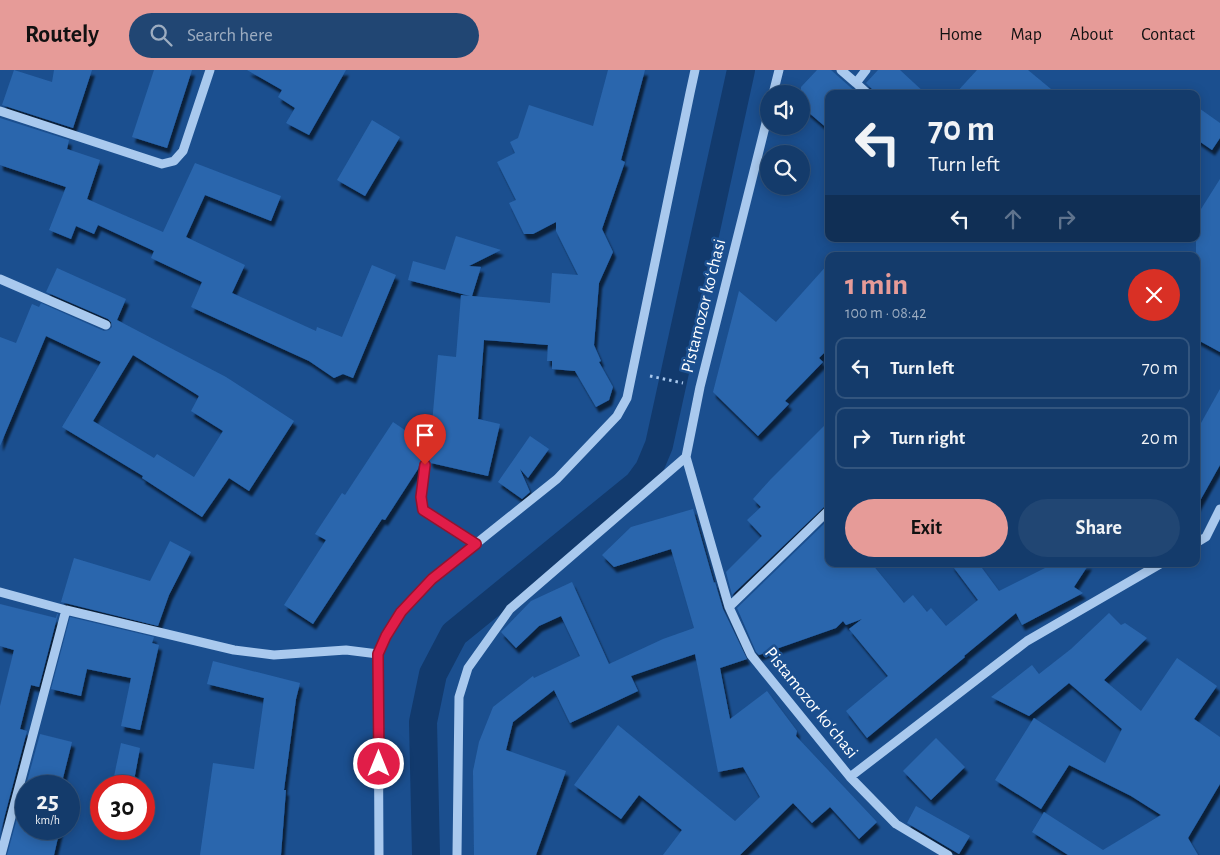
<!DOCTYPE html>
<html lang="en">
<head>
<meta charset="utf-8">
<style>
  :root { --surface:#143b6b; --page:#214673; --text:#f1f3f6; --muted:#9dadc1; --line:#33557e; --accent:#e69b98 }
  body { margin:0; font-family:"Alegreya Sans",sans-serif; background:var(--page); color:var(--text); height:100vh; display:flex; flex-direction:column; font-size:19px; white-space:nowrap }
  * { box-sizing:border-box; margin:0 }
  p { font-size:16px; color:var(--muted) }
  .icon { flex:none; width:28px; height:28px; fill:none; stroke:currentColor; stroke-width:2; stroke-linecap:round; stroke-linejoin:round }
  .map { position:relative; flex:1; overflow:hidden }
  .panel { position:absolute; left:825px; top:182px; width:375px; height:315px; display:flex; flex-direction:column; background:var(--surface); border-radius:10px; box-shadow:0 2px 12px #0003,0 0 0 1px var(--line) }
  .panel>* { flex:none }
  .banner { position:absolute; left:825px; top:20px; width:375px; height:152px; border-radius:10px; box-shadow:0 2px 12px #0003,0 0 0 1px var(--line); background:#143b6b; color:var(--text); overflow:hidden }
  .fabs { position:absolute; left:760px; top:15px; display:grid; gap:10px }
  .fabs a { display:grid; place-items:center; width:50px; height:50px; border-radius:50%; background:var(--surface); box-shadow:0 2px 12px #0003,0 0 0 1px var(--line); font-size:25px }
  .speed { position:absolute; left:15px; top:705px; display:flex; gap:10px; font-size:25px; font-weight:700; text-align:center }
  .speed>* { display:grid; place-content:center; width:65px; height:65px; border-radius:50%; background:var(--surface); box-shadow:0 2px 12px #0003,0 0 0 1px var(--line); line-height:1 }
  .speed small { font-size:12px; font-weight:400 }
  .speed .limit { border:8px solid #d22; background:#fff; color:#111 }
  .pin { position:absolute; display:grid; place-items:center; width:42px; height:42px; color:#fff; margin:-51px -21px; border-radius:50% 50% 50% 0; rotate:-45deg; box-shadow:0 0 5px #0007 }
  .pin .icon { rotate:45deg }
  .me { position:absolute; width:55px; margin:-28px; rotate:0deg; stroke-linejoin:round; filter:drop-shadow(0 0 4px #0008) }
  .turn { display:flex; align-items:center; gap:18px; height:105px; padding:0 20px; font-size:22px }
  .turn .icon { width:65px; height:65px; stroke-width:2.5 }
  .turn b { display:block; font-size:35px; line-height:42px }
  .lanes { display:flex; align-items:center; height:48px; padding:0 20px; background:#0003; justify-content:center; gap:25px; direction:ltr }
  .lanes .off { opacity:.35 }
  .round { display:grid; place-items:center; flex:none; width:52px; height:52px; border-radius:26px; background:var(--page) }
  .head { display:flex; align-items:center; justify-content:space-between; height:85px; padding:0 20px }
  h1 { font-size:30px; font-weight:700; line-height:38px; color:var(--accent) }
  .cta { display:flex; gap:10px; margin-top:auto; padding:10px 20px }
  .cta a { flex:1; height:58px; border-radius:30px; background:var(--accent); color:#111; font-size:20px; font-weight:700; line-height:58px; text-align:center }
  .cta a+a { background:var(--page); color:var(--text) }
  ul { padding:0; list-style:none }
  li { display:flex; align-items:center; gap:15px; height:62px; margin:0 10px 8px; padding:0 10px; border:2px solid var(--line); border-radius:10px }
  li div { flex:1 }
  li b { display:block; font-size:19px }
  li em { font-style:normal }
  header { display:flex; align-items:center; gap:30px; box-sizing:border-box; height:70px; padding:0 25px; background:var(--accent); color:#111 }
  header strong { font-size:24px }
  nav { display:flex; gap:28px; margin-inline-start:auto; font-size:18px }
  .search { width:350px; height:45px; background:var(--page); display:flex; align-items:center; gap:12px; box-sizing:border-box; padding:0 18px; border-radius:28px; color:var(--muted); font-size:19px }
  .map>svg:first-child { display:block }
  .lines { fill:none; stroke-linecap:round; stroke-linejoin:round }
  .canal { stroke:#123a6d; stroke-width:28 }
  .building { fill:#2a66ad; fill-rule:evenodd; filter:url(#shadow) }
  .path { stroke:#a9c9ee; stroke-width:3; stroke-dasharray:2.5 4; stroke-linecap:butt }
  .minor { stroke:#a9c9ee; stroke-width:9 }
  .route-casing { stroke:#92132f; stroke-width:12 }
  .route { stroke:#e11d48; stroke-width:9 }
  .labels { text-anchor:middle; dominant-baseline:central; stroke-width:5; stroke-linejoin:round; paint-order:stroke }
  .street-label { font-size:18px; fill:#fff; stroke:#1b4f8f }
</style>
</head>
<body>
<header>
<strong>Routely</strong>
<div class="search"><svg class="icon" aria-label="search" viewBox="0 0 24 24"><circle cx="10" cy="10" r="6"/><path d="M15 15l6 6"/></svg>Search here</div>
<nav><a>Home</a><a>Map</a><a>About</a><a>Contact</a></nav>
</header>
<div class="map">
<svg width="1220" height="785" viewBox="0 0 1220 785">
  <defs>
    <filter id="shadow"><feDropShadow dx="3" dy="5.5" stdDeviation="1" flood-color="#0009"/></filter>
  </defs>
  <rect width="100%" height="100%" fill="#1b4f8f"/>
  <g class="lines">
    <!-- canal -->
    <path class="canal" d="M426,785L423,652L433,604L454,564L638,414L649,399L659,375L741,0"/>
  </g>
  <!-- building -->
  <path class="building" d="M14,0L52,12L54,0H92L73,58L2,35Z
    M154,0H192L167,78L132,67Z
    M247,0H346L309,65L286,53L295,38L278,27L282,20Z
    M608,0H645L621,90L625,92L602,159L613,182L599,213L594,275L601,291L599,292L613,317L609,330L596,337L575,301L552,299V291H547L548,275L484,270L478,349L500,354L488,406L431,393L429,390L430,380L424,389L420,392L418,399L385,450L382,449L313,554L284,535L326,470L315,464L342,423L345,425L393,352L430,377L438,285L456,287L461,225L470,226L408,210L413,191L445,200L456,166L501,180L469,196L481,197L472,226L550,233L552,203L578,205L556,161V152L533,164H524L509,133L516,130L497,92L515,83L510,72L518,68L529,35L593,56Z
    M817,0H831L858,24H829V60L801,36V17Z
    M878,0H900L926,24H874L873,20L866,13Z
    M977,0H1028L1057,24H955Z
    M1196,36L1220,53V68L1212,80L1196,69Z
    M0,48L69,70L67,79L100,90L87,129L163,162L195,93L281,126L271,151L205,125L186,167L245,195L232,223L316,261L317,257L342,267L372,195L396,205L353,308L343,304L334,308L309,291L191,237L202,212L151,188L154,181L98,155L94,164L76,156L71,169L49,160L66,117L0,95Z
    M372,50L400,67L365,126L337,110Z
    M1220,109V282L1196,269V147Z
    M829,193V278L819,288L823,292L785,331L789,334L758,366L713,322L739,221L776,252Z
    M57,198L126,229L117,250L226,307L294,351L249,421L229,408L202,447L142,408L143,406L62,357L101,292L46,266L0,376V267L16,273L32,234L39,237L41,233L104,261L109,260L112,257L111,252L108,249L46,222ZM133,285L199,326L191,341L223,361L194,407L157,384L154,388L93,351Z
    M1220,319V395L1196,438V362Z
    M829,351V434L825,436L732,525L726,502L762,466L747,450L761,437L753,429L770,410Z
    M530,366L549,379L528,408L520,399L530,422L522,429L498,412Z
    M693,439L714,513L715,512L723,539L747,589L720,598L730,649L767,621L797,661L796,666L877,752L859,769L830,737L812,753L793,733L740,785H663L682,760L639,725L621,749L574,715L618,655L735,751L760,727L743,697L718,702L695,584L631,606L638,621L570,653L554,620L513,652L506,680L566,701L536,785H474L473,701L479,672L493,637L533,606L534,608L580,586L561,546L539,556L516,578L501,562L531,531L572,512L609,594L663,569L694,558L671,479L614,497L602,485L631,457Z
    M829,449V494H872L904,533L913,525L927,542L931,538L946,556L978,530L951,494H979L999,521L1053,494H1089L1074,517L1083,523L1022,555L1016,543L964,586L965,587L867,668L846,641L888,606L849,559L862,549L846,555L843,551L836,558L759,585L756,582L737,538Z
    M170,471L191,482L169,525L158,556L61,532L74,488L150,511Z
    M0,534L56,548L57,544H58L39,617L31,615L20,659L27,661L0,764V636L14,580L0,576Z
    M1109,543L1121,555L1125,553L1147,568L1104,610L1141,641L1177,588L1217,616L1194,649L1220,667V714L1188,768L1198,785H1068L1032,762L1044,742L1103,780L1161,745L1131,726L1069,695L1041,739L995,710L1034,648L1105,693L1122,659L1069,613L1029,646L991,627L1032,595L1039,604L1071,579Z
    M70,547L154,567L152,573L159,575L140,660L121,656L131,608L87,599L81,626L51,619Z
    M213,591L300,613L296,629L284,720H286L281,785H200L213,693L254,699L264,628L207,614Z
    M40,664L72,672L61,716H26V759H60L54,785H7Z
    M936,668L965,697L931,730L903,701Z
    M121,673L140,678L133,716H112Z
    M916,736L970,766L959,784L907,753Z"/>
  <g class="lines">
    <!-- path -->
    <path class="path" d="M650,306L683,313"/>
    <!-- minor -->
    <path class="minor" d="M841,0L856,13L866,0
      M856,13L868,24
      M773,24L779,0
      M0,41L162,94L174,91L183,81L210,0
      M769,41L700,317L686,387L729,537L751,585L850,707L1027,571L1160,494
      M0,209L106,255
      M425,395L421,427L423,440L476,474
      M1196,473L1206,467L1220,439
      M0,522L66,540L234,580L274,585L346,580L378,584L379,785
      M729,537L829,440
      M378,584L386,566L401,542L432,509L557,409L617,346L627,328L690,23L695,0
      M850,707L896,754L948,785
      M1,785L66,540
      M457,785L459,627L468,598L510,539L686,387"/>
  </g>
  <g class="lines">
    <!-- route casing -->
    <g class="route-casing">
      <path id="route" d="M379,694L378,584L386,566L401,542L432,509L476,474L423,440L421,427L425,395"/>
    </g>
    <!-- route -->
    <use href="#route" class="route"/>
  </g>
  <g class="labels">
    <!-- street labels -->
    <g class="street-label">
      <text transform="translate(704 236) rotate(-76)">Pistamozor koʻchasi</text>
      <text transform="translate(811 633) rotate(51)">Pistamozor koʻchasi</text>
    </g>
  </g>
</svg>
<div class="fabs">
<a><svg class="icon" aria-label="sound" viewBox="0 0 24 24"><path d="M4 9h4l5-4v14l-5-4H4zM17 9q2 3 0 6"/></svg></a>
<a><svg class="icon" aria-label="search" viewBox="0 0 24 24"><circle cx="10" cy="10" r="6"/><path d="M15 15l6 6"/></svg></a>
</div>
<div class="speed"><div>25<small>km/h</small></div><div class="limit">30</div></div>
<div class="pin" style="left:425px;top:395px;background:#d93025"><svg class="icon" aria-label="arrive" viewBox="0 0 24 24"><path d="M6 21V4h12l-3 4 3 4H6"/></svg></div>
<svg class="me" style="left:379px;top:694px" viewBox="-20 -20 40 40"><circle r="17" fill="#e11d48" stroke="#fff" stroke-width="3"/><path d="M0-11L8 9 0 5-8 9z" fill="#fff"/></svg>
<div class="banner">
<div class="turn"><svg class="icon" aria-label="left" viewBox="0 0 24 24"><path d="M17 20v-9H6M10 6l-5 5 5 5"/></svg><div><b>70 m</b>Turn left</div></div>
<div class="lanes"><svg class="icon" aria-label="left" viewBox="0 0 24 24"><path d="M17 20v-9H6M10 6l-5 5 5 5"/></svg><svg class="icon off" aria-label="ahead" viewBox="0 0 24 24"><path d="M12 20V5M6 11l6-6 6 6"/></svg><svg class="icon off" aria-label="right" viewBox="0 0 24 24"><path d="M7 20v-9h11M14 6l5 5-5 5"/></svg></div>
</div>
<section class="panel">
<div class="head"><div><h1>1 min</h1><p>100 m · 08:42</p></div><a class="round" style="background:#d93025;color:#fff"><svg class="icon" aria-label="close" viewBox="0 0 24 24"><path d="M6 6l12 12M18 6L6 18"/></svg></a></div>
<ul>
<li><svg class="icon" aria-label="left" viewBox="0 0 24 24"><path d="M17 20v-9H6M10 6l-5 5 5 5"/></svg><div><b>Turn left</b></div><em>70 m</em></li>
<li><svg class="icon" aria-label="right" viewBox="0 0 24 24"><path d="M7 20v-9h11M14 6l5 5-5 5"/></svg><div><b>Turn right</b></div><em>20 m</em></li>
</ul>
<div class="cta"><a>Exit</a><a>Share</a></div>
</section>
</div>
</body>
</html>
